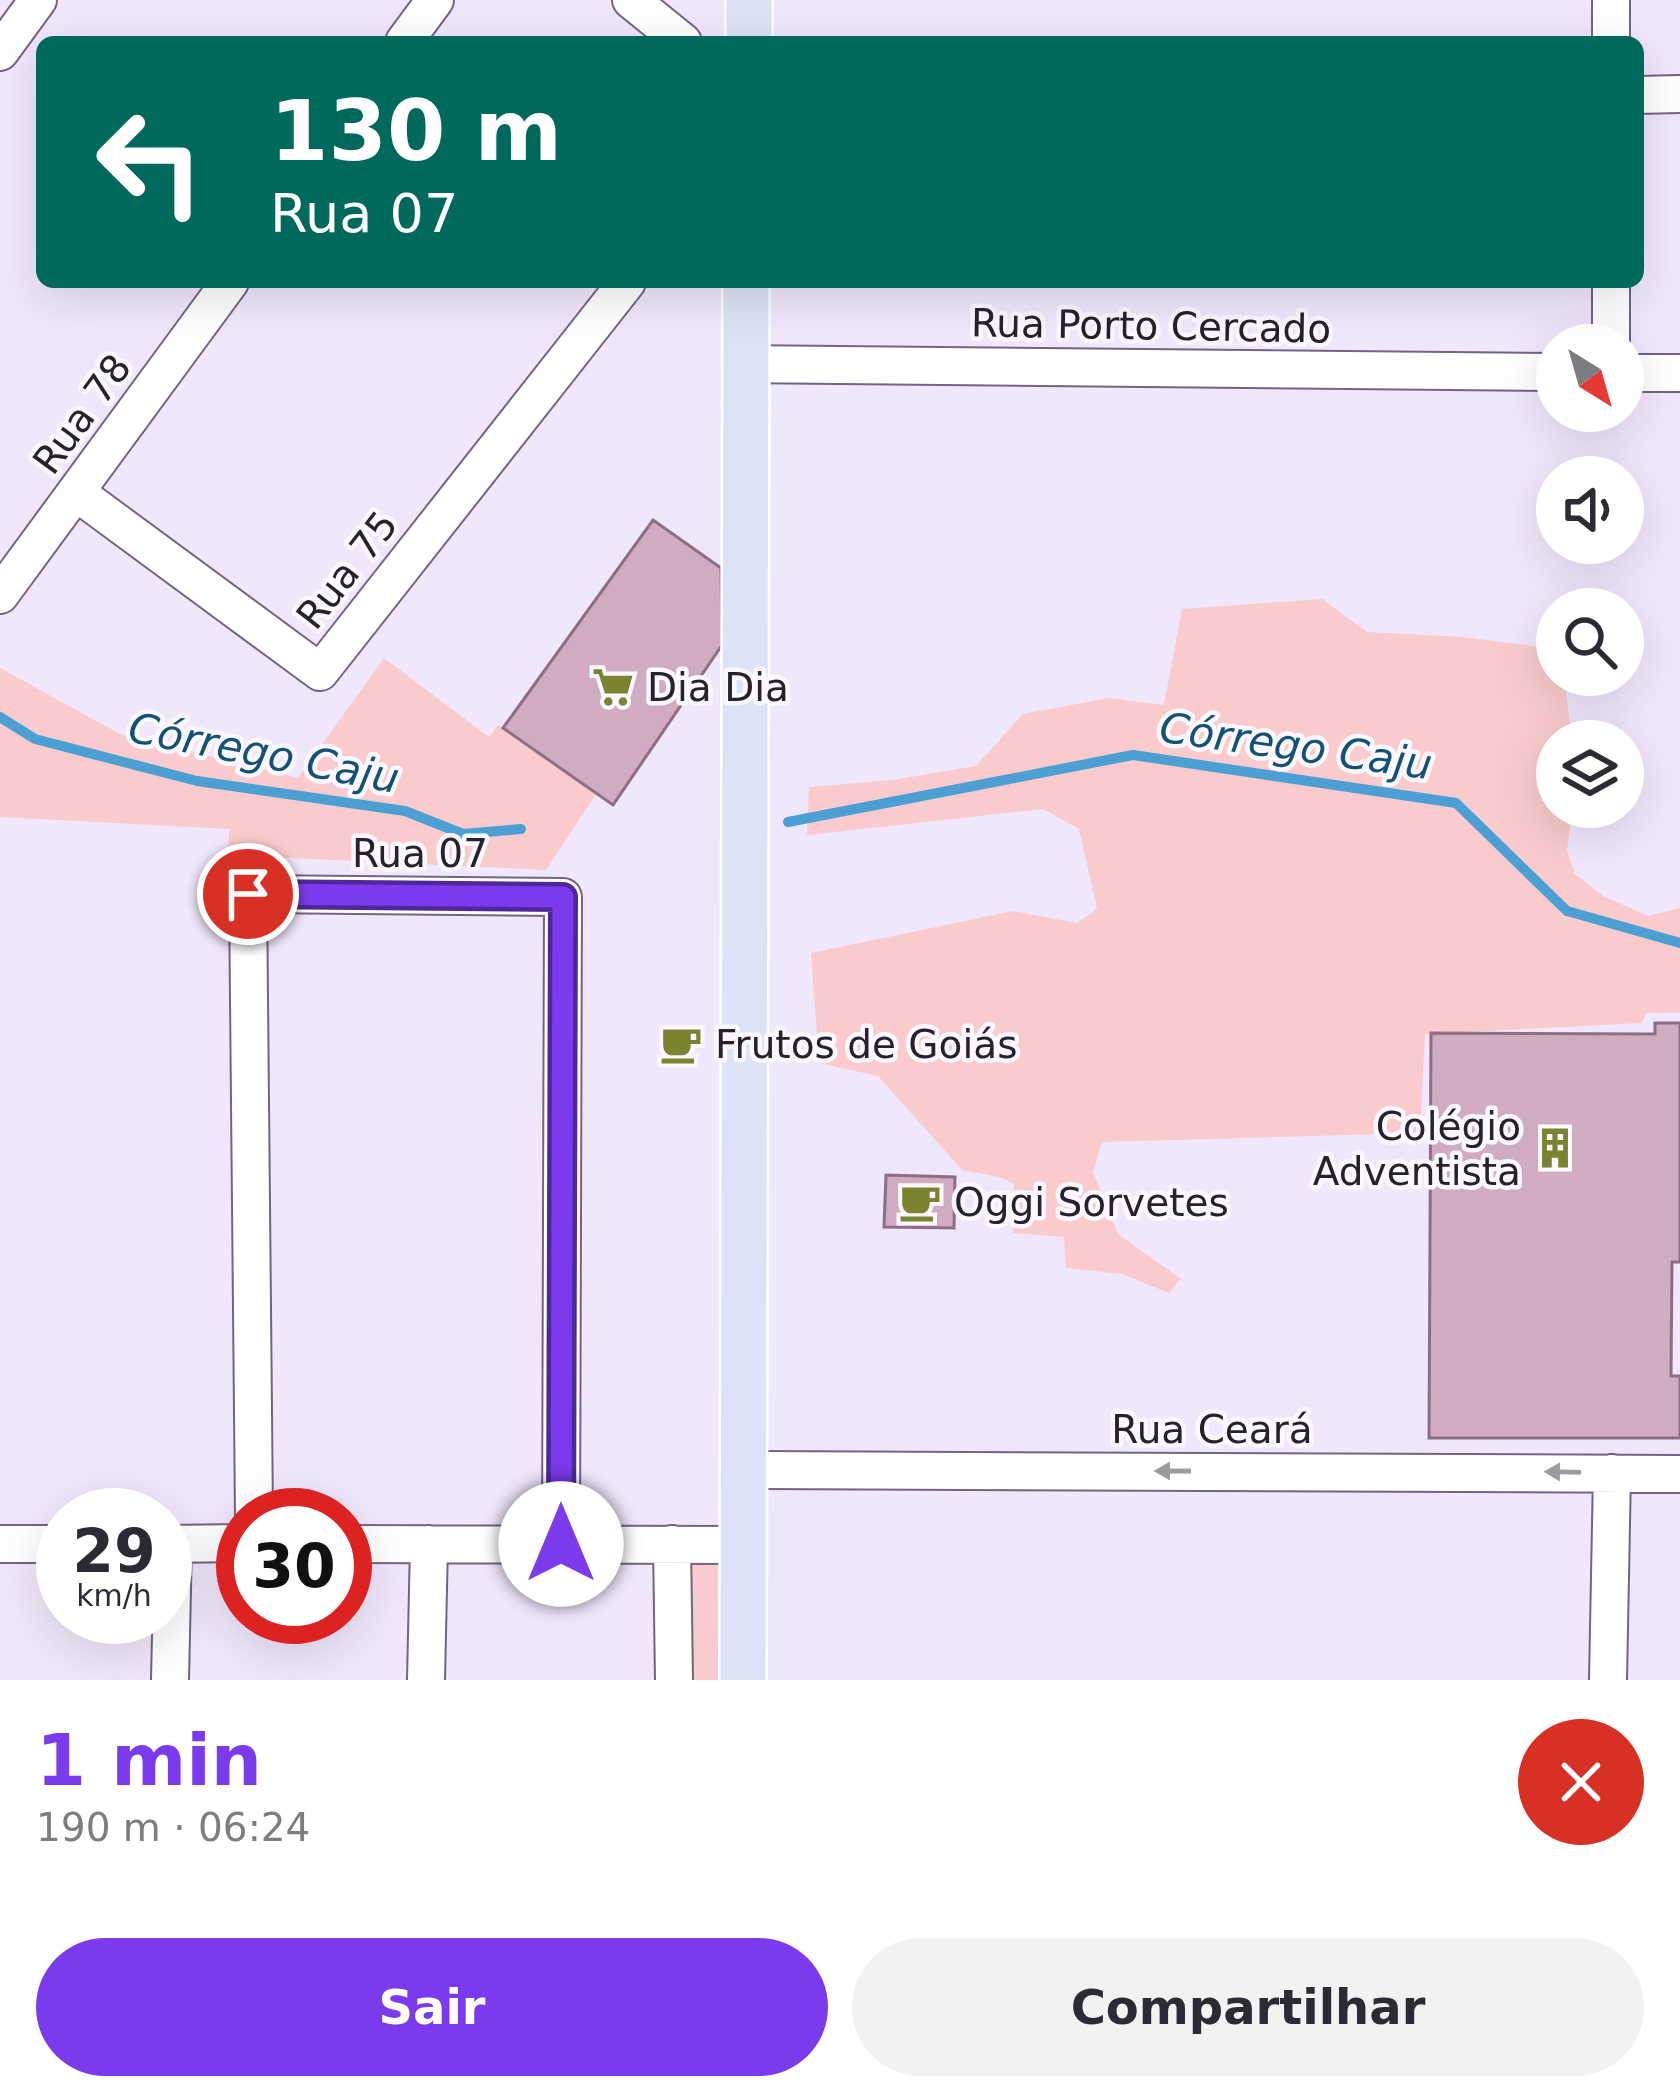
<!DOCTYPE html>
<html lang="pt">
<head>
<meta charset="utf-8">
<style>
  :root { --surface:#fff; --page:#f2f2f3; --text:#2b2b33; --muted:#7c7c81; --accent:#7c3aed }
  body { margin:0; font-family:"DejaVu Sans",sans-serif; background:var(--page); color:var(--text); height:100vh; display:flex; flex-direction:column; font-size:45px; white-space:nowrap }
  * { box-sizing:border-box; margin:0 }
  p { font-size:39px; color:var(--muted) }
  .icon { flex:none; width:66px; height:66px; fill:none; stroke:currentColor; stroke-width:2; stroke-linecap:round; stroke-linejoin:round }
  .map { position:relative; height:1680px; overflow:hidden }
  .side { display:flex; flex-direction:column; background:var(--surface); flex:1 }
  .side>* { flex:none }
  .top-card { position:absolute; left:36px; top:36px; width:1608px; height:252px; border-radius:18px; box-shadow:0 12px 48px #0002; background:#00695c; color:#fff; overflow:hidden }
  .needle { width:78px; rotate:143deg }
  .tools { position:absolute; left:1536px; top:324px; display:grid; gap:24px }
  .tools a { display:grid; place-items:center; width:108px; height:108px; border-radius:50%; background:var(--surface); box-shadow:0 12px 48px #0002; font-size:60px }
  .speed { position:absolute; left:36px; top:1488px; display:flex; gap:24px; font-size:60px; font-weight:700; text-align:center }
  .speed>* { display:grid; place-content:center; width:156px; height:156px; border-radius:50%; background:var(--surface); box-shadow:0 12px 48px #0002; line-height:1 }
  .speed small { font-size:30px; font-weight:400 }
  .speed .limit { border:18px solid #d22; background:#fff; color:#111 }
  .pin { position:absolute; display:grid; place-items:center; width:102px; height:102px; color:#fff; margin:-51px; border:6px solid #fff; border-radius:50%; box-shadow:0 3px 12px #0007 }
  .me { position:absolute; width:132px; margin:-66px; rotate:0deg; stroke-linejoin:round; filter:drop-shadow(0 0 9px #0008) }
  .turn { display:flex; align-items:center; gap:42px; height:252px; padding:0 36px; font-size:54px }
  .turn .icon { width:156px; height:156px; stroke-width:2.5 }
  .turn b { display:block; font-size:84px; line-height:102px }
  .round { display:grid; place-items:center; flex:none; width:126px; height:126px; border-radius:63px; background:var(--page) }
  .head { display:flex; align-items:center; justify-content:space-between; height:204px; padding:0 36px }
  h1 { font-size:72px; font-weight:800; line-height:90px; color:var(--accent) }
  .button { display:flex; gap:24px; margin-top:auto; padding:24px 36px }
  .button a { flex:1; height:138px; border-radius:72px; background:var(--accent); color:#fff; font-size:48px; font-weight:800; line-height:138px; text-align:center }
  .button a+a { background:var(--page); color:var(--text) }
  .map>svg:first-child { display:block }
  .green { fill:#f9cbcd }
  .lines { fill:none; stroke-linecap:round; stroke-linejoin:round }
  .stream { stroke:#4c9fd3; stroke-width:10 }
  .building { fill:#cfacc2; stroke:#8e6e82; stroke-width:3 }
  .minor-casing { stroke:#736483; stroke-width:40 }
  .major-casing { stroke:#fff; stroke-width:50 }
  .minor { stroke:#fff; stroke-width:36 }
  .major { stroke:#dde3f7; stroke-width:45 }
  .oneway { fill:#9e9ba0 }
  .route-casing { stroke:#51269a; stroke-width:30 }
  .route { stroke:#7c3aed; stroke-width:21 }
  .labels { text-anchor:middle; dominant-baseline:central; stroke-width:9; stroke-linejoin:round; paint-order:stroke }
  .street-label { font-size:39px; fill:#27212d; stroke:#faf7fe }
  .poi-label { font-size:39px; fill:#27212d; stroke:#faf7fe; text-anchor:start }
  .water-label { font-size:42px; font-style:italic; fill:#135276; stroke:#faf7fe }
</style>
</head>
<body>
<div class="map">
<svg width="1680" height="1680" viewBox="0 0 1680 1680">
  <rect width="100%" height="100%" fill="#f1e7fc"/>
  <!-- green -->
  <path class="green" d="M1322,599L1367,632L1463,637L1557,649V675H1564L1572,741H1557V807H1572L1567,851L1575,874L1603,896L1648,916L1680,908V1013H1646L1642,1023L1425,1034L1420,1133L1102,1142L1093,1172L1118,1234L1181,1279L1169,1293L1122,1274L1066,1268L1064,1237L1013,1233L1014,1184L1000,1177L962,1170L878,1076L819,1063L811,953L1013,911L1077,923L1097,909L1079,829L1043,809L807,835L809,787L893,780L976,766L1023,714L1109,698L1164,705L1182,609Z
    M384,658L489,737L498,725L597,793L546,870L228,855L229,829L0,817V668L120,734L298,778Z
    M736,1554L734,1680H692L689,1565Z"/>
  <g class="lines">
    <!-- stream -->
    <path class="stream" d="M0,717L35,739L197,781L405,811L463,834L521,829
      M788,822L1133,755L1456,803L1567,911L1680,943"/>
  </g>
  <!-- building -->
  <path class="building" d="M653,520L721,568L722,645L613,805L503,728Z
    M1655,1023H1680V1262H1672L1671,1376H1680V1438H1429L1431,1033L1655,1034Z
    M886,1175L955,1177L954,1228L884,1227Z"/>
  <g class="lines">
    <!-- minor casing -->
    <g class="minor-casing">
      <path id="minor" d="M631,0L683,42
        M404,42L435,0
        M1611,42V0
        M0,52L38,0
        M1638,95L1680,94
        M1611,282V345
        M745,364L1557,372
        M1623,373H1680
        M77,493L320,672L627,282
        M0,595L230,282
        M744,1470L1680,1474
        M254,1515L248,894L563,897L561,1544
        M0,1544H63
        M165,1544L243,1543
        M345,1544L743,1545
        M672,1544L674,1680
        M170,1680L173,1544
        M426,1680L429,1544
        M1608,1680L1612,1473"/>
    </g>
    <!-- major casing -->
    <g class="major-casing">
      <path id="major" d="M749,42V0
        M743,1680L746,282"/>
    </g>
    <!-- minor -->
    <use href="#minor" class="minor"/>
    <!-- major -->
    <use href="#major" class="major"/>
  </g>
  <!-- one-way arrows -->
  <defs><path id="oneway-solid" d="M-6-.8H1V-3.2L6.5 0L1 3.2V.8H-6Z" transform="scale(3)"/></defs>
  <g class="oneway">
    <use href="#oneway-solid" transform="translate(1173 1471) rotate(-180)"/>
    <use href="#oneway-solid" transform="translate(1563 1472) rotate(-179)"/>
  </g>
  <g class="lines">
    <!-- route casing -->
    <g class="route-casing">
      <path id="route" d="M248,894L563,897L561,1544"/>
    </g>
    <!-- route -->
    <use href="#route" class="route"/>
  </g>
  <!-- icons -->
  <defs>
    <g id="supermarket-bare" transform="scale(3.24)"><path d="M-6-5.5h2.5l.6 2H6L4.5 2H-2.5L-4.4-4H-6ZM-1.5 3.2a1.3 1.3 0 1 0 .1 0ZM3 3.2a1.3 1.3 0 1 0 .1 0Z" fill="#798330" stroke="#faf7fe" stroke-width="2.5" paint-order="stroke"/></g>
    <g id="cafe-bare" transform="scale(3.24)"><path d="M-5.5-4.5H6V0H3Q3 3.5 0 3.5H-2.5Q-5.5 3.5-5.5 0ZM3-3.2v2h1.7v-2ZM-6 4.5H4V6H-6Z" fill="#798330" stroke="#faf7fe" stroke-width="2.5" paint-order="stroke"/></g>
    <g id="building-bare" transform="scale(3.24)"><path d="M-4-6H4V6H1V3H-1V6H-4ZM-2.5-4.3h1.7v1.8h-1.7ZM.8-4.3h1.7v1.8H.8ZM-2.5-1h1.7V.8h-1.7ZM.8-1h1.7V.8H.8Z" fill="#798330" stroke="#faf7fe" stroke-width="2.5" paint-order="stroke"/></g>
  </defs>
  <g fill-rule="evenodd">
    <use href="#supermarket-bare" x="613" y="687"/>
    <use href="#cafe-bare" x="681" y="1044"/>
    <use href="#building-bare" x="1555" y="1148"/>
    <use href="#cafe-bare" x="920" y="1202"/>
  </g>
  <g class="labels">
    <!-- street labels -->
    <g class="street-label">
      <text transform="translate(1151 326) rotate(1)">Rua Porto Cercado</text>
      <text transform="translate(82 414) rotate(-54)">Rua 78</text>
      <text transform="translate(347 570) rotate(-52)">Rua 75</text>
      <text x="420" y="853">Rua 07</text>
      <text x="1212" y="1429">Rua Ceará</text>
    </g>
    <!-- poi labels -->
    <g class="poi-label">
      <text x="647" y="687">Dia Dia</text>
      <text x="715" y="1044">Frutos de Goiás</text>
      <text x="1521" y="1126" text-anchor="end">Colégio<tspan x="1521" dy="45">Adventista</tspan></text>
      <text x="954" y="1202">Oggi Sorvetes</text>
    </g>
    <!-- water labels -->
    <g class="water-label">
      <text transform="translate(1296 746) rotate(8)">Córrego Caju</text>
      <text transform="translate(264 753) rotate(11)">Córrego Caju</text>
    </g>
  </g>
</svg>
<div class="tools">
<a><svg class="needle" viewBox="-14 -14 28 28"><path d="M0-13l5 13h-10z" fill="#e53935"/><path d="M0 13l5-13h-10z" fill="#7c7c81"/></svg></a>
<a><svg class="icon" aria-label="sound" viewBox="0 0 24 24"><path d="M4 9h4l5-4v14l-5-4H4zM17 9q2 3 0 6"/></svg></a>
<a><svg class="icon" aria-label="search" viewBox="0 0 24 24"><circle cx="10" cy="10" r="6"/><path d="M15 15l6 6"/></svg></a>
<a><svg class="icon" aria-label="layers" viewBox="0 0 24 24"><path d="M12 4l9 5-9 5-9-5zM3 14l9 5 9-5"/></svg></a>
</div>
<div class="speed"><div>29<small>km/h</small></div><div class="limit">30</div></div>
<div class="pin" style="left:248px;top:894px;background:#d93025"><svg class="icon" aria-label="arrive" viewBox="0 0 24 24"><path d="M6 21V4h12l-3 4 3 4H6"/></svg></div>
<svg class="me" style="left:561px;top:1544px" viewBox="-20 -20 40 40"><circle r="19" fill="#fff"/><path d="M0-13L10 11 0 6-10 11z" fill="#7c3aed"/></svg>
<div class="top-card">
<div class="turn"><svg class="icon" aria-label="left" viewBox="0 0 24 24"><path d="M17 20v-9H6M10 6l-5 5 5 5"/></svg><div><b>130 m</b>Rua 07</div></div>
</div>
</div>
<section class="side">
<div class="head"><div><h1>1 min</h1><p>190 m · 06:24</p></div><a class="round" style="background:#d93025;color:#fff"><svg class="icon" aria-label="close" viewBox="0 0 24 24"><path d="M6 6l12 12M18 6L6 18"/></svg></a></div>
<div class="button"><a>Sair</a><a>Compartilhar</a></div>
</section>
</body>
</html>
